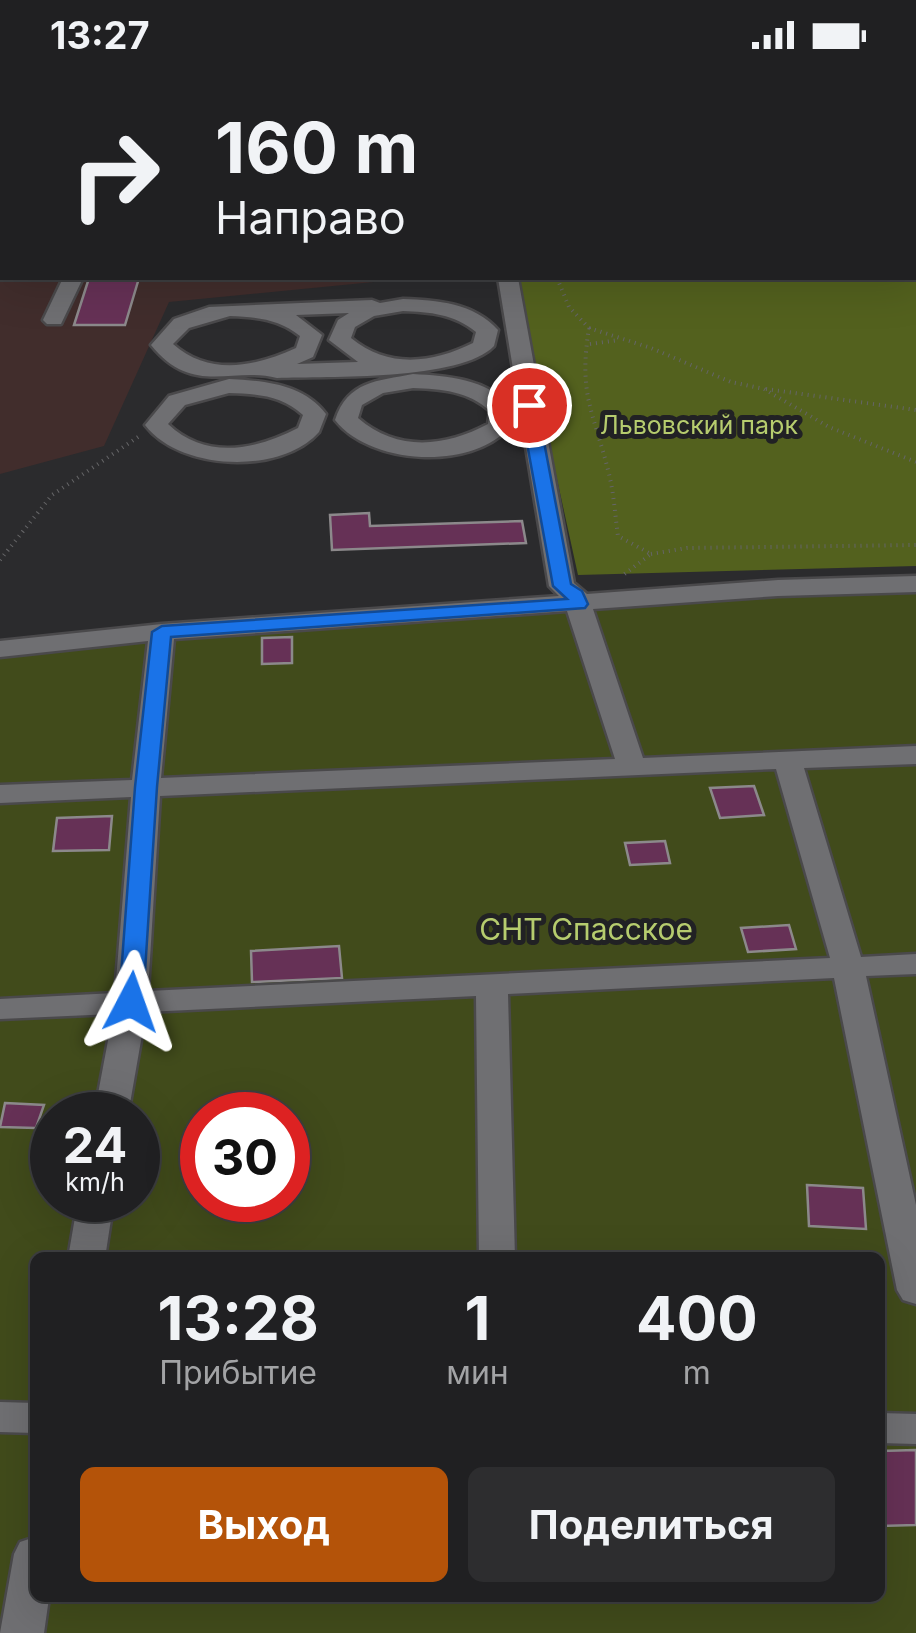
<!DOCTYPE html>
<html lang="ru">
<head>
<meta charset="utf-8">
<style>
  :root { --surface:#202022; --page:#2d2d2f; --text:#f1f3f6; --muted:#a2a3a5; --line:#3d3e40; --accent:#b45309 }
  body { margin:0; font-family:Inter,sans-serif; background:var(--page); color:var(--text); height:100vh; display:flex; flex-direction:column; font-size:38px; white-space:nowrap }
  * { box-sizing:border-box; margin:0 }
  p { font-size:32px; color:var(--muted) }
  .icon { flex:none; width:55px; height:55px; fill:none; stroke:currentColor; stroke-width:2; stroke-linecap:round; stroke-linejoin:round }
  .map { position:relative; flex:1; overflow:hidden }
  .sheet { position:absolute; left:30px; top:1182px; width:855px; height:350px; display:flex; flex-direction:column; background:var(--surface); border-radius:15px; box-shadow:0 10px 40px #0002,0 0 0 2px var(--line) }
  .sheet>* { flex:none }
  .banner { position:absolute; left:0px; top:0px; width:918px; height:210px; box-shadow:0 10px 40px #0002,0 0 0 2px var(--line); background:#202022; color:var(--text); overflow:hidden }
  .speed { position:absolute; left:30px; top:1022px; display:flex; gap:20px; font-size:50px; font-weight:700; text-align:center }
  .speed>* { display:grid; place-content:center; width:130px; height:130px; border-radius:50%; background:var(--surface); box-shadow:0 10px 40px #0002,0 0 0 2px var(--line); line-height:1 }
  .speed small { font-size:25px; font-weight:400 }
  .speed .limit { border:15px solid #d22; background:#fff; color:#111 }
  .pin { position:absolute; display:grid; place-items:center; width:85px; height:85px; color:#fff; margin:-42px; border:5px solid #fff; border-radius:50%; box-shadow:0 2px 10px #0007 }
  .me { position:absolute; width:110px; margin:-55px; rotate:4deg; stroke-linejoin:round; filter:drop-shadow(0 0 8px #0008) }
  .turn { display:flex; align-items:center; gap:35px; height:210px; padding:0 50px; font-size:45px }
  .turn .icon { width:130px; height:130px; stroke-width:2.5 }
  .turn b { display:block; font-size:70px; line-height:85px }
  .eta { display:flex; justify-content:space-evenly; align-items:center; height:170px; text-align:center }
  .eta b { font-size:60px; font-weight:700; line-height:70px }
  .button { display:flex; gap:20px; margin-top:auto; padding:20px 50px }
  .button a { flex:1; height:115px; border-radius:15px; background:var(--accent); color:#fff; font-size:40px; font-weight:700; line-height:115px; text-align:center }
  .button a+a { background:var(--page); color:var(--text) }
  .status { display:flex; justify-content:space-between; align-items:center; height:70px; padding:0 50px; background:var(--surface); direction:ltr }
  .status svg { height:28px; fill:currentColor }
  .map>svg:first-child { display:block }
  .industrial { fill:#412d2c }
  .green { fill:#414b1b; fill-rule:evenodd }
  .forest { fill:#53611e }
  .building { fill:#663156; stroke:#8c898b; stroke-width:2.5 }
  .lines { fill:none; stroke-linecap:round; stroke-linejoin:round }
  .minor-casing { stroke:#4a494b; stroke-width:5 }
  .path { stroke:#656567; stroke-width:4; stroke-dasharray:1 5; stroke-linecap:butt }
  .minor { fill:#6f6f72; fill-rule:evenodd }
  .route { fill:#1a73e8; stroke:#114b97; stroke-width:2.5 }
  .labels { text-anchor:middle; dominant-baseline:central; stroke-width:10; stroke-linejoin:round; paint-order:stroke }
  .far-park-label { font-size:25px; fill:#b6cc6e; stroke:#212124 }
  .park-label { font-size:30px; fill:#b6cc6e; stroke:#212124 }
</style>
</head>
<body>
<div class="status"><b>13:27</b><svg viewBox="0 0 49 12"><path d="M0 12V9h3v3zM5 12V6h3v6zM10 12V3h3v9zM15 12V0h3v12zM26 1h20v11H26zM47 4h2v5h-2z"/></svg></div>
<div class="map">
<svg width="916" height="1563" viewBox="0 0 916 1563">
  <rect width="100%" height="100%" fill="#2b2b2d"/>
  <!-- industrial -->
  <path class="industrial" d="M0,47L2,208H414L169,232L104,376L0,404Z"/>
  <!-- green -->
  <path class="green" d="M916,510V1563H0V581ZM52,1045H138V1130H52ZM202,1045H288V1130H202ZM35,1188H880V1528H35Z"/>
  <!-- forest -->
  <path class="forest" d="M916,173V496L578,505L513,208H915Z"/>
  <!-- building -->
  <path class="building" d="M89,208H139L125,255H74Z
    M369,443L370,456L522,451L526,473L332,480L330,445Z
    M292,567V593L262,594V568Z
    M754,716L764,745L720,748L710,718Z
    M112,746L109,780L53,781L57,748Z
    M665,771L670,793L630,795L625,773Z
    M789,855L796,879L748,882L741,858Z
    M339,876L342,908L252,912L251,881Z
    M5,1033L44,1035L36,1058L0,1057Z
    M807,1115L863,1118L866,1159L809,1156Z
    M916,1380V1455L880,1456V1381Z"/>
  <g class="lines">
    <!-- minor casing -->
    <g class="minor-casing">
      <path id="minor" d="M222,0H238L239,2H223Z
        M474,0H491L492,2H475Z
        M790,0H810L811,2H791Z
        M0,39H2V49H0Z
        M915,65H916V76H915Z
        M63,208H83L61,254H47L43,250Z
        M498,208H518L574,513L587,524L778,510L916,506V522L778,526L593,539L643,688L916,676V694L804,698L861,887L916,884V904L866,906L916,1135V1234L903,1230L897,1220L834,908L508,924L515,1188H479L476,926L146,942L128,1045H94L113,944L0,949V929L115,923L131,727L0,733V715L132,710L148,571L0,587V571L162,554L559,526L549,516ZM567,541L615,689L161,708L174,569ZM776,699L830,888L148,921L160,726Z
        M403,229C437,230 474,233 498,260L494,276C461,311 327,306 277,308C232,296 193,327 151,275L174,249L209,237L372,230L380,233ZM403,241C430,242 454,244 476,262L473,273C433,293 388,299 351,268L355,257L374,246ZM349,243L338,250L329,270L358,292L297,294L313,287L322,265L296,245ZM230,246C257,247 279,249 300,266L296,278C255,297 209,306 173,274L189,258Z
        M413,304C449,306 489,309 513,339L510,357C471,401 370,395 335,350C348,311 377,311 413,304ZM413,318C442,319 468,321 490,341L488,354C445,377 397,382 358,348L362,335L383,323Z
        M229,309C265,311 303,314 326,344L319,362C281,405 180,401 145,355L169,326ZM229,323C257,324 281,325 303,345L298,358C255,380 206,390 168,354L185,335Z
        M78,1130H114L105,1188H68Z
        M0,1332L35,1333V1363L0,1362Z
        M880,1343L916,1344V1374L880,1373Z
        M35,1467V1528H49L44,1563H0L14,1484L20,1472Z"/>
    </g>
    <!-- path -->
    <path class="path" d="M544,2L574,0
      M714,2L735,0
      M557,208L569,237L589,258C578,326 594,342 609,404C614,424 615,445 618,466L651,484L622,506
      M589,258L651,278L731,312L764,319L829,357L916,392
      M590,274L619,270
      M766,319L916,340
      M651,484L687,478L916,475
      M0,490L52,425L141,365"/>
    <!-- minor -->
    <use href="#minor" class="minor"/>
  </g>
  <!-- route -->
  <path class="route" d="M529,330L537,335L571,514L582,521L588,534L585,538L171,567L157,717L143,932L131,940L122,937L119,932L135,717L152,562L162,556L567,529L553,516L520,335Z"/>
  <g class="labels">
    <!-- far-park labels -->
    <g class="far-park-label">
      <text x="699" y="355">Львовский парк</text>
    </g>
    <!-- park labels -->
    <g class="park-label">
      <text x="586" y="859">СНТ Спасское</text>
    </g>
  </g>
</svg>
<div class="speed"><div>24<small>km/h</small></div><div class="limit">30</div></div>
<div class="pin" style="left:529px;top:335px;background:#d93025"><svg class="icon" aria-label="arrive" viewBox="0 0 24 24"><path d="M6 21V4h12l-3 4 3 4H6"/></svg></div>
<svg class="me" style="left:131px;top:932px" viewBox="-20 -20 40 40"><path d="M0-17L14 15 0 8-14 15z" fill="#1a73e8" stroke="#fff" stroke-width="4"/></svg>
<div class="banner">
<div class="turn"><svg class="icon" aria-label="right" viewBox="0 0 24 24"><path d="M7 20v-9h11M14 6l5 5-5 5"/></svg><div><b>160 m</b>Направо</div></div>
</div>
<section class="sheet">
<div class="eta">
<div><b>13:28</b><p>Прибытие</p></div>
<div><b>1</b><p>мин</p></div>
<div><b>400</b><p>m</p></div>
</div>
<div class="button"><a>Выход</a><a>Поделиться</a></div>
</section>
</div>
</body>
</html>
